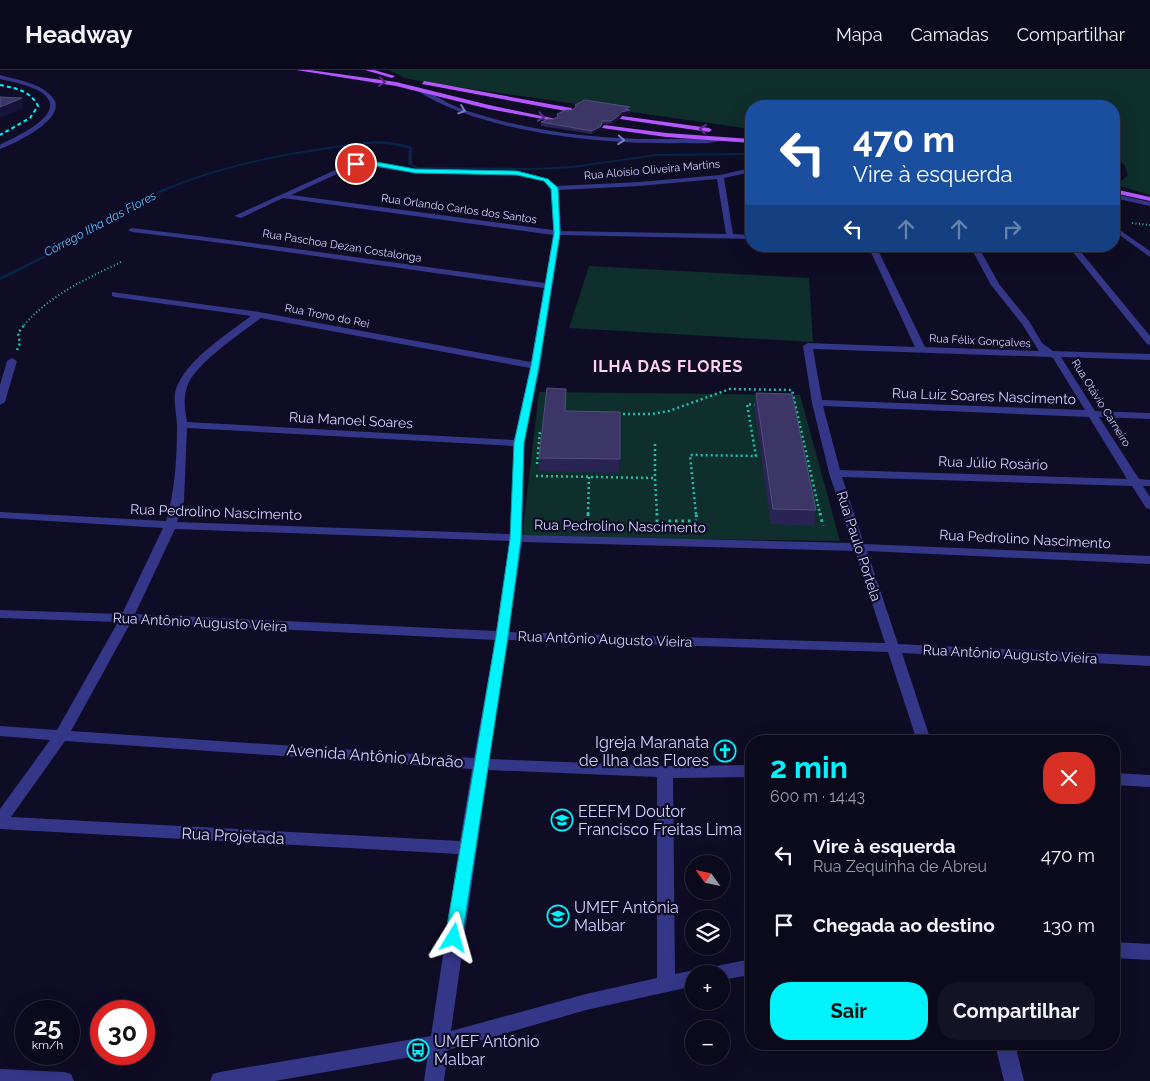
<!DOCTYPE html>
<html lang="pt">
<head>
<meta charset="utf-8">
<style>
  :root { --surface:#0b091c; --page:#141225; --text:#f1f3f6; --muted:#9a9aa3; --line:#2b2a3b; --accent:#00f3fb }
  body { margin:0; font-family:Raleway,sans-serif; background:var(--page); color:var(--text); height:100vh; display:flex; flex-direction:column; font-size:19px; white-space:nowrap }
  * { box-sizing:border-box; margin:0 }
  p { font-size:16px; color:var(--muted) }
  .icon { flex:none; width:28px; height:28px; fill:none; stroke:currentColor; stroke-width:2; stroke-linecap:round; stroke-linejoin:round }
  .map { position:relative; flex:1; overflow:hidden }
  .panel { position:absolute; left:745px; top:665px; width:375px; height:315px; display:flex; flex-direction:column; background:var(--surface); border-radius:20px; box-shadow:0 5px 20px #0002,0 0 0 1px var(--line) }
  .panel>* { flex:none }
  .top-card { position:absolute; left:745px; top:30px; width:375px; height:152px; border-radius:20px; box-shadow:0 5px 20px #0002,0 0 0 1px var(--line); background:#1a4fa0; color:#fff; overflow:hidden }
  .needle { width:32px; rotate:303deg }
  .controls { position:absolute; left:685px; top:785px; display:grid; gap:10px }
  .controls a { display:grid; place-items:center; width:45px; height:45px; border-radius:50%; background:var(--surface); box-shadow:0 5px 20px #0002,0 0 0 1px var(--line); font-size:25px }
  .speed { position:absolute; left:15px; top:930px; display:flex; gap:10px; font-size:25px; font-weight:700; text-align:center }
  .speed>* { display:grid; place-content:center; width:65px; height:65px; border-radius:50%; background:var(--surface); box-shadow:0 5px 20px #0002,0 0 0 1px var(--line); line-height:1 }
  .speed small { font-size:12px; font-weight:400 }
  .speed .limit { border:8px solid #d22; background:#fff; color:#111 }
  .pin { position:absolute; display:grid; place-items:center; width:42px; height:42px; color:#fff; margin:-21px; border:2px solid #fff; border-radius:50%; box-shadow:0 1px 5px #0007 }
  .me { position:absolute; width:55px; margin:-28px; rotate:8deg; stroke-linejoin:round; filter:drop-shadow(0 0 4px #0008) }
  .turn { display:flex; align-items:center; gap:18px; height:105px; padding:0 25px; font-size:22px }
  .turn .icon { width:65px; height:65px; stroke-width:2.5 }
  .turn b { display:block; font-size:35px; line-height:42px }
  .lanes { display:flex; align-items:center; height:48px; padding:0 25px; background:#0003; justify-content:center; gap:25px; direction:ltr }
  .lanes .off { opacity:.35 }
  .round { display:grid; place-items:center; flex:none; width:52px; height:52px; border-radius:20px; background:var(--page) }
  .head { display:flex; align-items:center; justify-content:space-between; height:85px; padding:0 25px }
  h1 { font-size:30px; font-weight:700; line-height:38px; color:var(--accent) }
  .action { display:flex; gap:10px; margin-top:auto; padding:10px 25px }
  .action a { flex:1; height:58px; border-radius:20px; background:var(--accent); color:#111; font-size:20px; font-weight:700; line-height:58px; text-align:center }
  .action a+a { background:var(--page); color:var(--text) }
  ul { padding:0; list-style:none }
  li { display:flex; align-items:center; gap:15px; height:70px; padding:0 25px }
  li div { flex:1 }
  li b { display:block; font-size:19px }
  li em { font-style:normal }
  header { display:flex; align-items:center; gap:30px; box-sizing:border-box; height:70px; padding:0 25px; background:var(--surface); border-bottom:1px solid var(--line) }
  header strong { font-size:24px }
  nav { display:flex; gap:28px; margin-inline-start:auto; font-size:18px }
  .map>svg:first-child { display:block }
  .green { fill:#0f2f2c }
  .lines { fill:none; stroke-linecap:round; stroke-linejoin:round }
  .stream { fill:#082448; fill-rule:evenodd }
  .path-far2 { stroke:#25beaa; stroke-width:2; stroke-dasharray:1 2.5; stroke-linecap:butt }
  .path-far1 { stroke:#25beaa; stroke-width:2.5; stroke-dasharray:2 3; stroke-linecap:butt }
  .path { stroke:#25beaa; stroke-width:3; stroke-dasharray:2.5 4; stroke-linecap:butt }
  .minor { fill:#343687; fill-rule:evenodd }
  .major { fill:#b557ff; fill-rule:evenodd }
  .rail { stroke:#00f3fb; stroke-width:2; stroke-dasharray:4 3; stroke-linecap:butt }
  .wall { fill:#2a2454 }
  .shaded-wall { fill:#171339 }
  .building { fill:#3c3666; stroke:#534e7e }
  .oneway { stroke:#5a2e87 }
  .oneway2 { stroke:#7b7bbd }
  .route { fill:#00f3fb; stroke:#009ea3 }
  .labels { text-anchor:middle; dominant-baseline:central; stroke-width:4.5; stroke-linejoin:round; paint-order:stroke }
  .far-street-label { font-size:11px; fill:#d2d0ff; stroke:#0f0c25 }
  .far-water-label { font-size:12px; font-style:italic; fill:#5ebfff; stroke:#0f0c25 }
  .street-label { font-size:14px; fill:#d2d0ff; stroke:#0f0c25 }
  .far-district-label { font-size:16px; font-weight:bold; letter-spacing:1px; fill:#ffd2f2; stroke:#0f0c25 }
  .near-poi-label { font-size:16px; fill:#d2d0ff; stroke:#0f0c25; text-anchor:start }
  .near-street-label { font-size:16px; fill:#d2d0ff; stroke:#0f0c25 }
</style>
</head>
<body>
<header>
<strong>Headway</strong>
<nav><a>Mapa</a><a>Camadas</a><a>Compartilhar</a></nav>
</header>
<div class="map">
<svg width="1150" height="1011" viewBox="0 0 1150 1011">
  <rect width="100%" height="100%" fill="#0f0c25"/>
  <!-- green -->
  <path class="green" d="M389,0H1150V125L1116,115L1128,105L1124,94L1114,89V36H751V59L430,13L405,8Z
    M589,196L809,208L813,272L569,258Z
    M539,322L800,325L840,471L522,467Z"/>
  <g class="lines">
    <!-- stream -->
    <path class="stream" d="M383,71L402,74L412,77V94L419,97L536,98L573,96L657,84L751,83V85L657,86L573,98L536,100L418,99L408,94L409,79C381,69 352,76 323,80C264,88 203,102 149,128C129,138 110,151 90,163C71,175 51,185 30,195C20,200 10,206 0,210V207C26,194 53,182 78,167C103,152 127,135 154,123C208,99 268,86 327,77C346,75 364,71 383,71Z"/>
    <!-- path-far2 -->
    <path class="path-far2" d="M1132,153L1150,155
      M24,255C50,225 86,209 121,192"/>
    <!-- path-far1 -->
    <path class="path-far1" d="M17,280L20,273L18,263L25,254
      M618,344H652L669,341L730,319L792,320L820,444
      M655,374V408
      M537,394L540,361
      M536,406L655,408L657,444
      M588,444L589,407
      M696,444L690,385L756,386L747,334L757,335"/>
    <!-- path -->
    <path class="path" d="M657,443V451H697L696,443
      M820,443L823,456
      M569,453H588V443"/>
    <!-- minor -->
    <path class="minor" d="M0,5C17,10 42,13 53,28C69,48 14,74 0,79V75C15,67 72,43 41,22C29,15 13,12 0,9Z
      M418,17C432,23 444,32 459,38C541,67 633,73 719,67L722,69C713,75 693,73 681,73C604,75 482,63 416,20Z
      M364,91L415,99L517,101L548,109L557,116L639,112L720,105L751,98V102L724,108L733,164L751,165V169L560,165L540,296L524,373L522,465L852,473L829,403L812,333L803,276L808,273L915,277L868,176H876L925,277L1039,281L1022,254L991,215L970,176H978L999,214L1029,251L1042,273L1053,281L1150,284V290L1061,287L1095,341L1150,343V349L1099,347L1139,409L1150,410V416H1143L1150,427V439L1146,438L1132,416L842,407L864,474L1150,486V494L867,481L898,574L1150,586V596L902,583L931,671H917L888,582L508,570L489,689L665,696L751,695V707L673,708L675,904L694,900L700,902L701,904H694V916L586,940L448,980L444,1011H424L428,984L275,1011H210L213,1004L220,1002L431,966L458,784L0,759V739L50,670L0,666V656L57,660L118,552L0,548V540L122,544L163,458L0,448V442L166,451C175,422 177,387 177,356C177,342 171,327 178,314C191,287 227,264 251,246L115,227L112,226V222L259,242L531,292L544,218C406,200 270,178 132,162L128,160L132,158C270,174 407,195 545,213L553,165L283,128L241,148L234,146L344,96ZM364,95L415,103L517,105L544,111L552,119L553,160L291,125L348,99ZM717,109L726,164L561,161L559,120L639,116ZM261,248L530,298L514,370L187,352C185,340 183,329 187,317C193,295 242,262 261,248ZM813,279L1050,287L1053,288L1085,340L822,330ZM823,336L1089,347L1127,409L840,400ZM187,358L514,376L510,464L177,452L184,431ZM175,459L510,471L496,561L135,544ZM522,472L855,481L885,573L509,562ZM131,552L495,570L474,688L71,661ZM65,671L472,699L460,771L11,747ZM488,700L657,707V908L586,924L451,961Z
      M1114,124L1150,132V136L1114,128Z
      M1114,156L1150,181V187L1114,161Z
      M1068,176H1076L1150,266V275L1147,274Z
      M12,288L17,291L5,332L0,335V315L7,291Z
      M1114,703L1150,705V717L1114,715Z
      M1114,872L1150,874V890L1114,888Z
      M751,889V905L721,910V904H704L707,898Z
      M995,974H1015L1024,1011H1004Z
      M0,999L64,1002L71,1004L74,1011H0Z"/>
    <!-- major -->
    <path class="major" d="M296,0H310L396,12L489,35L556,49L553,51L489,39L396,16Z
      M365,0H374L395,6L392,8Z
      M424,11L571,38L574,40L571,42L422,14Z
      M622,46L709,58L712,60L709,62L620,49Z
      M604,55L666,63L751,69V73L666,67L602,58Z
      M1114,119L1150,127V131L1114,123Z"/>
    <!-- rail -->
    <path class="rail" d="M0,15C15,18 31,21 38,36L30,48L0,65"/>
  </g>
  <!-- wall -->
  <path class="wall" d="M575,35L630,37L629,40H630V44L620,45L618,50L611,54H602L601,59L592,64L541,56V52L554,49L557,47V44L572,40L575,38Z
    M756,323L816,440L814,456L771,454L754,337Z
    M566,332V341L620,342L619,403L539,401V388Z"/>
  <!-- shaded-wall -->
  <path class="shaded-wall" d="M22,28L24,38L0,48V37Z
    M630,37V40L629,41L630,40V44L620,45L618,50L611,54V51L621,42Z
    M602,51V54L601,59L592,64V61Z"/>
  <!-- building -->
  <path class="building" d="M0,27L22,28L0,37Z
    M585,30L630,37L625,39L630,40L621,42L618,46L611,51H602L601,56L592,61L541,52L548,49H554L558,46L557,44L566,40H572L576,37L575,35Z
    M547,318L566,319L565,341L620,342V389L539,388Z
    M756,323L792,324L816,440L773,439Z"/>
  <!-- one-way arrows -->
  <defs><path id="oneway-chevron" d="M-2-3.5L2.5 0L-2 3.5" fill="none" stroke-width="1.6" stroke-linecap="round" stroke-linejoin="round" transform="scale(1.25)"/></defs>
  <g class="oneway">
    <use href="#oneway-chevron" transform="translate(382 12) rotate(8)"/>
    <use href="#oneway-chevron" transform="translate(541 47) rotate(10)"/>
    <use href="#oneway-chevron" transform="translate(703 59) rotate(-174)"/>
  </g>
  <g class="oneway2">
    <use href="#oneway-chevron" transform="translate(462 40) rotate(19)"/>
    <use href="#oneway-chevron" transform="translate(621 70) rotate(4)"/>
  </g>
  <!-- route -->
  <path class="route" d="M371,91L415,99L517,101L548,109L558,118L560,163L539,296L524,373L521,469L508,566L462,868L459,873L454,875L448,873L445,868L496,566L510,469L514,373L531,296L554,163L551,119L544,111L517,105L415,103L371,95L356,96L353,94Z"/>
  <!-- icons -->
  <defs>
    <g id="church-ring" transform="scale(1.125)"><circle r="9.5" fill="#0f0c25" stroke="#00f3fb" stroke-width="1.5"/><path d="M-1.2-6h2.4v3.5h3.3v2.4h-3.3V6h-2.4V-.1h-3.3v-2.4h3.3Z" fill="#00f3fb"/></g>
    <g id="school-ring" transform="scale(1.125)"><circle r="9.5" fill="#0f0c25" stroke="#00f3fb" stroke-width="1.5"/><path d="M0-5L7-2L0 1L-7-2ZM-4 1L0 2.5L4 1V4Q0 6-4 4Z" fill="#00f3fb"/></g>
    <g id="bus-ring" transform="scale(1.125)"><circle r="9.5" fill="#0f0c25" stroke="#00f3fb" stroke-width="1.5"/><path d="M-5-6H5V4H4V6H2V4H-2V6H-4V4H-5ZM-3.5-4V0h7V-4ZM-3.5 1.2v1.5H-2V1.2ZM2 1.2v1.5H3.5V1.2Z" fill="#00f3fb"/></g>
  </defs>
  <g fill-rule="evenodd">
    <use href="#church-ring" x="725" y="681"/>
    <use href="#school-ring" x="562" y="750"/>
    <use href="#school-ring" x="558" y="846"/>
    <use href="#bus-ring" x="418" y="980"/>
  </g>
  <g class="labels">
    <!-- far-street labels -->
    <g class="far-street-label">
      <text transform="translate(652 100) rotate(-5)">Rua Aloísio Oliveira Martins</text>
      <text transform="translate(459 139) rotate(8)">Rua Orlando Carlos dos Santos</text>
      <text transform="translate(342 176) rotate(9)">Rua Paschoa Dezan Costalonga</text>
      <text transform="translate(327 246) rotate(11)">Rua Trono do Rei</text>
      <text transform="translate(980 271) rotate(3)">Rua Félix Gonçalves</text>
      <text transform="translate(1101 333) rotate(58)">Rua Otávio Carneiro</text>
    </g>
    <!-- far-water labels -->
    <g class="far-water-label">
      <text transform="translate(100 154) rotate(-28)">Córrego Ilha das Flores</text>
    </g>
    <!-- street labels -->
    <g class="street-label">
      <text transform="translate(984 326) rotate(2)">Rua Luiz Soares Nascimento</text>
      <text transform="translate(351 350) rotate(3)">Rua Manoel Soares</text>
      <text transform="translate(993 393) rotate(2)">Rua Júlio Rosário</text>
      <text transform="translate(216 442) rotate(2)">Rua Pedrolino Nascimento</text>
      <text transform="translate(620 456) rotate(1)">Rua Pedrolino Nascimento</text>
      <text transform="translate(1025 469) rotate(3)">Rua Pedrolino Nascimento</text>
      <text transform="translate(859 476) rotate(72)">Rua Paulo Portela</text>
      <text transform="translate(200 552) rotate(3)">Rua Antônio Augusto Vieira</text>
      <text transform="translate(605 569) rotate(2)">Rua Antônio Augusto Vieira</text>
      <text transform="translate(1010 584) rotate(3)">Rua Antônio Augusto Vieira</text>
    </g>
    <!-- far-district labels -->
    <g class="far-district-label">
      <text x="668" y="296">ILHA DAS FLORES</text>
    </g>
    <!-- near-poi labels -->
    <g class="near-poi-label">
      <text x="709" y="672" text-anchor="end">Igreja Maranata<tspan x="709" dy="18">de Ilha das Flores</tspan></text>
      <text x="578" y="741">EEEFM Doutor<tspan x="578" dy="18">Francisco Freitas Lima</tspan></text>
      <text x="574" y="837">UMEF Antônia<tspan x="574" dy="18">Malbar</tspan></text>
      <text x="434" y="971">UMEF Antônio<tspan x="434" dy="18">Malbar</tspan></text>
    </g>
    <!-- near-street labels -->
    <g class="near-street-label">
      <text transform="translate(375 686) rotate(4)">Avenida Antônio Abraão</text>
      <text transform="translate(233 766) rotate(3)">Rua Projetada</text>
    </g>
  </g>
</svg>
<div class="controls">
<a><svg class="needle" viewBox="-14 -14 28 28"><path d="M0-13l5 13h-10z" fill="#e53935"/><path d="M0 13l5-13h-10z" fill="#9a9aa3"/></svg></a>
<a><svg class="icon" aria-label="layers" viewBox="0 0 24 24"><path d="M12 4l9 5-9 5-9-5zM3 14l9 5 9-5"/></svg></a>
<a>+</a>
<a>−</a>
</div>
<div class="speed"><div>25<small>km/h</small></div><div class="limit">30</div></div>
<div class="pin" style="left:356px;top:94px;background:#d93025"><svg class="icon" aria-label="arrive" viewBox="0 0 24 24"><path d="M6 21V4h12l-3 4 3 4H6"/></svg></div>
<svg class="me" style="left:454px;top:868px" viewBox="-20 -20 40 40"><path d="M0-17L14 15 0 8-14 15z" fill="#00f3fb" stroke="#fff" stroke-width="4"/></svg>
<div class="top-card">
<div class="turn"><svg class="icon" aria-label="left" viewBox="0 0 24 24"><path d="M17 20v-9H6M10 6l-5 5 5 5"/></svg><div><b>470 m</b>Vire à esquerda</div></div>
<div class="lanes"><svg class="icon" aria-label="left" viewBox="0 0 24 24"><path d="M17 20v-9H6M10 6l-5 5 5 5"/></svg><svg class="icon off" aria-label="ahead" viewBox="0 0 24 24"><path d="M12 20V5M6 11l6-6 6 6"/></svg><svg class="icon off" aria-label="ahead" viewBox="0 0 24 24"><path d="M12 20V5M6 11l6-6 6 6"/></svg><svg class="icon off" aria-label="right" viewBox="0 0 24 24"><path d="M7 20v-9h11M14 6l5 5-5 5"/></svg></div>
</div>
<section class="panel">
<div class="head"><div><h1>2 min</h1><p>600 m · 14:43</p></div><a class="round" style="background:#d93025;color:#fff"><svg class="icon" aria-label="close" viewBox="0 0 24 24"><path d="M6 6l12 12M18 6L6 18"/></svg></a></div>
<ul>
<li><svg class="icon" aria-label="left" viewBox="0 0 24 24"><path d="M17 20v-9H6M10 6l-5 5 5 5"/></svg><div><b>Vire à esquerda</b><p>Rua Zequinha de Abreu</p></div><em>470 m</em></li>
<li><svg class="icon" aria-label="arrive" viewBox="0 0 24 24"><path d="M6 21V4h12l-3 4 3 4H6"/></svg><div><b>Chegada ao destino</b></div><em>130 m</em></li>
</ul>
<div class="action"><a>Sair</a><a>Compartilhar</a></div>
</section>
</div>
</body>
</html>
